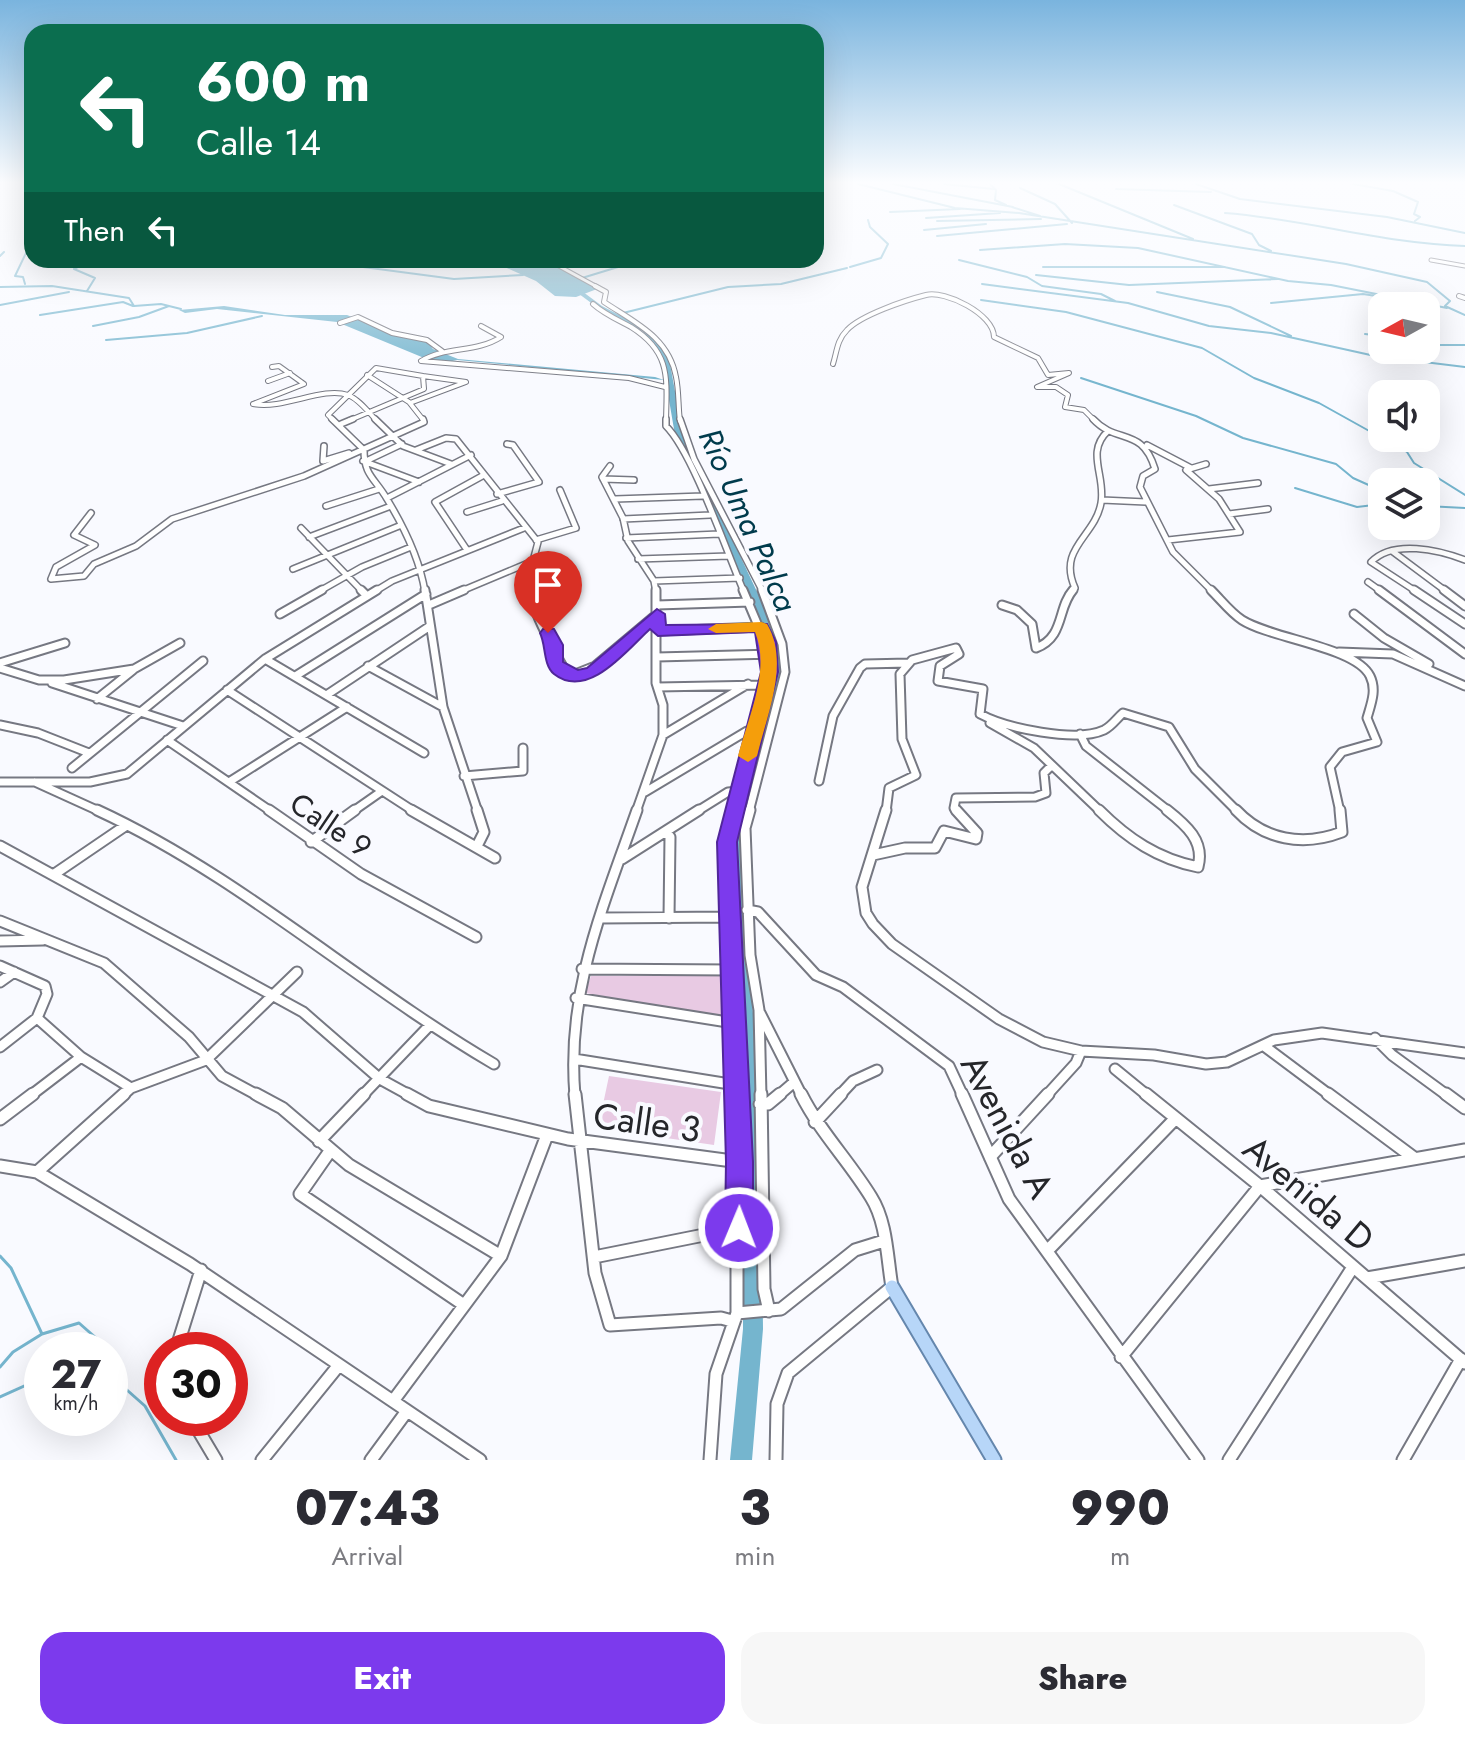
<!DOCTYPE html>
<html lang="en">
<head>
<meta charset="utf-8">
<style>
  :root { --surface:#fff; --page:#f7f7f7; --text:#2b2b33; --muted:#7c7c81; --accent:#7c3aed }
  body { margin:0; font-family:Jost,sans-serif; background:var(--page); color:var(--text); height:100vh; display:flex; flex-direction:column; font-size:30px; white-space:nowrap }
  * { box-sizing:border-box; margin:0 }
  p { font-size:26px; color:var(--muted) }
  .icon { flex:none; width:44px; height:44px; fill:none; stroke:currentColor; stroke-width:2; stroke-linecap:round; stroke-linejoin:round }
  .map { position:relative; height:1460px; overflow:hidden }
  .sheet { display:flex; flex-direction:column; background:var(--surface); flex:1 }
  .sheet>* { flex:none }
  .top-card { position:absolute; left:24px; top:24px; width:800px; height:244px; border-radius:24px; box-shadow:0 8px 32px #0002; background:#0b6e4f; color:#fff; overflow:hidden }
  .needle { width:52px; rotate:262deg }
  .tools { position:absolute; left:1368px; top:292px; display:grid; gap:16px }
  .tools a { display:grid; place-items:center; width:72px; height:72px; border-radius:16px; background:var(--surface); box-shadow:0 8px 32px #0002; font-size:40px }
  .speed { position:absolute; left:24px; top:1332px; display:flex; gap:16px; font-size:40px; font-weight:700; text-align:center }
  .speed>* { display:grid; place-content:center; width:104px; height:104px; border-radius:50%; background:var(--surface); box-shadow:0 8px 32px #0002; line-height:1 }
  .speed small { font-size:20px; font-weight:400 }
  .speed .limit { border:12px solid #d22; background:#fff; color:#111 }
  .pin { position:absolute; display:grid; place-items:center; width:68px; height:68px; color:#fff; margin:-82px -34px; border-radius:50% 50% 50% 0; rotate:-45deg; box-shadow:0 0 8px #0007 }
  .pin .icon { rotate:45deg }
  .me { position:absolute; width:88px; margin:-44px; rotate:1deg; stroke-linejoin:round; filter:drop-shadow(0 0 6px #0008) }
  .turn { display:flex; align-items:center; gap:28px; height:168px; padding:0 40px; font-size:36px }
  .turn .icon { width:104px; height:104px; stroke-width:2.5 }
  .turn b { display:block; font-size:56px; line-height:68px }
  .then { display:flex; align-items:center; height:76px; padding:0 40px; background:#0003; gap:16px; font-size:30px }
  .eta { display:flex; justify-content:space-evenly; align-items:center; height:136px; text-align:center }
  .eta b { font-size:48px; font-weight:800; line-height:56px }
  .cta { display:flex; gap:16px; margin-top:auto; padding:16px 40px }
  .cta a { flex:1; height:92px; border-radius:24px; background:var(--accent); color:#fff; font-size:32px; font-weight:800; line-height:92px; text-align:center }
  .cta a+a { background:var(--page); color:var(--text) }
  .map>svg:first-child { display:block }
  .green { fill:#e8cae3 }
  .water { fill:#75b5ce }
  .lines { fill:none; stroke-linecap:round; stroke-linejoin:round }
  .stream-far1 { stroke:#75b5ce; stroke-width:2 }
  .stream { stroke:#75b5ce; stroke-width:3 }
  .river { fill:#75b5ce; fill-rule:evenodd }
  .minor-far5-casing { stroke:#767882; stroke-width:5 }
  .minor-far4-casing { stroke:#767882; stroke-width:6 }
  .minor-far3-casing { stroke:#767882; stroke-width:8 }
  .minor-far2-casing { stroke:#767882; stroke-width:11 }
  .minor-far1-casing { stroke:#767882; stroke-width:13 }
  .minor-casing { stroke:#767882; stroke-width:15 }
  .major-casing { stroke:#6587ad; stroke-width:17 }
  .minor-far5 { stroke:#fff; stroke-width:3 }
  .minor-far4 { stroke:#fff; stroke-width:4 }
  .minor-far3 { stroke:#fff; stroke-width:5 }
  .minor-far2 { stroke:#fff; stroke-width:7 }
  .minor-far1 { stroke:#fff; stroke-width:9 }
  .minor { stroke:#fff; stroke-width:11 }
  .major { stroke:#b7d6f8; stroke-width:13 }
  .route { fill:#7c3aed; stroke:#51269a; stroke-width:2 }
  .slow { fill:#f59e0b }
  .labels { text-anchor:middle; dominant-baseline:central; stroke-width:8; stroke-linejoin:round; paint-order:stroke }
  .street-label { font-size:30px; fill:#25262a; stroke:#f9faff }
  .water-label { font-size:32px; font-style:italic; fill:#003b4c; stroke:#f9faff }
  .near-street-label { font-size:36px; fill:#25262a; stroke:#f9faff }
</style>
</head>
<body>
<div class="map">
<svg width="1465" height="1460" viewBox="0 0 1465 1460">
  <rect width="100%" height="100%" fill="#f9faff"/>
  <!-- green -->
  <path class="green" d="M723,975L724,1017L585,993L591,976Z
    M609,1076L721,1092L714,1145L598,1128Z"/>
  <!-- water -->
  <path class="water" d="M489,260H545L597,289L576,297L555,296L536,281Z
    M224,306L285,315H347L410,339L427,341L433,349L458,359L655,377L664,380L457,360L443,363L429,360L337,322L217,309L185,313L179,310Z"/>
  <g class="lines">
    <!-- stream-far1 -->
    <path class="stream-far1" d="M858,184L955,208L1019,213L1346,264L1427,282L1450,301L1445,306L1465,315
      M893,184L1013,207
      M944,184L994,189
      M990,184L996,190L995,200L1006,205
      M1059,184L1193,239
      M1196,184L1240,199L1387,217L1465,233
      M1353,184L1393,191L1418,202L1414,214L1420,217L1415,221
      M1020,188L1055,204L1072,223
      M1116,189L1211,192
      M816,205L822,198L817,184
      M1174,205L1252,234L1259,245L1271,251
      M1012,207L1040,216
      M890,212L960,209
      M1225,213C1306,219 1384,244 1465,246
      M926,218L1000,213
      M937,221L1041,219
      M924,230L986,224
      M937,236L1067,224
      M980,250L1065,244L1138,248L1288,281L1331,285L1447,308
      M0,256L4,252
      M310,260L454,279L523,275
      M959,260L1027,277L1042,286L1101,294L1115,301
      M850,267L881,258L888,244L870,227L868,220
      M1043,267H1225
      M558,269L565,263
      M1036,275L1129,285L1278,279
      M582,278L641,260
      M25,284L23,277L15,276L26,253
      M982,284L1128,303L1209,326L1271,333L1375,356L1465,367
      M0,287L52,286L129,298L134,306L161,304L181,309
      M87,291L95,278L74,269L91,260
      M1157,292L1230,307L1291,336
      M981,300L1066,312L1202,348L1254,378L1319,403L1407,452L1414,463L1465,495
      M1271,303L1363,294L1376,296
      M0,305L69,292
      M623,313L728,287L781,284L847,268
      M40,315L123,302L133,306
      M93,326L139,317L169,306
      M1365,334L1382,336
      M106,340L187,333L262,316
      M1426,345H1465
      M1081,378L1196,416L1243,438L1336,464L1353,478L1382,491
      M1295,488L1357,507L1382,504
      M1426,501L1436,505
      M1426,506L1465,508"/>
    <!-- stream -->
    <path class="stream" d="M0,1256L11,1268L42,1334L79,1323L96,1338V1350
      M0,1367L13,1352L42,1334
      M110,1375L145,1406L176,1460
      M0,1397L42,1378"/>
    <!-- river -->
    <path class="river" d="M571,286H575L602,306L646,329L668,353L683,435L776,632L783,654V673L744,839L761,1168L763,1329L752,1460H730L743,1329V1168L730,839L771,673L773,654L766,632L675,435L661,353L642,331L598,308L571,288Z"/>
    <!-- minor-far5 casing -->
    <g class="minor-far5-casing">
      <path id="minor-far5" d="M548,260L599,288
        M1431,260L1465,266
        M560,266L577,260"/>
    </g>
    <!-- minor-far4 casing -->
    <g class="minor-far4-casing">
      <path id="minor-far4" d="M595,286L606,292L604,302C634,322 669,337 676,377C679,391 678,406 680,421
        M1459,296L1465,298
        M593,304C604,314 618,320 631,327C671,352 667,378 666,421
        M340,323L358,317L392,333L427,340L442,351
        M481,326L501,337C476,353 446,346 421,361L629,378L665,387
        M833,364C837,351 837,340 847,330C861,315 906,300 926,295C945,290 994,314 994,337L1038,358L1048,375L1069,373L1037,387H1056L1068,395L1065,407L1084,410L1095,421
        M367,375L409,402L424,421
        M268,381L290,373
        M410,403L466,382L423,376
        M253,404C284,410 322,386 348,395C359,399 369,413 377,421
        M253,404L304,384L279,366L272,367
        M334,421L328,415L376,368L423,376L424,389L348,421"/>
    </g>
    <!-- minor-far3 casing -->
    <g class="minor-far3-casing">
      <path id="minor-far3" d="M332,419L364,450C364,476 375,478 387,499C404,527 420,560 425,592
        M375,419L403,446L451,464
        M666,419V426C693,453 727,553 744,592
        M680,419L694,459L763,592
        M1093,419C1117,445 1142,426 1155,469L1143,476L1140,487L1173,552L1213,592
        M341,424L353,419
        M1147,445L1191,468
        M324,446L323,461L349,453
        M416,450L446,438L456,439L538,542L533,561L459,592
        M363,461L419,482
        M366,461L402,444
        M610,466L602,477L623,518L628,541L654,581L656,592
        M603,479L634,480
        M1209,489L1258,483
        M497,494L539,482L513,445L507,444
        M387,498L471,455
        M615,499L703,496
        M1102,500L1146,502
        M326,506L379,489
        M467,512L502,501
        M91,513L74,535L95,545L56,567L51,579L84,576L94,564L136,546L172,519L304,476L424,422L423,419
        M1229,514L1268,509
        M623,519L710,515
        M301,528L363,592
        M309,537L391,506
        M626,538L719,534
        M536,540L576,528L560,490
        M1168,540L1240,532L1219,499L1186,470L1206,464
        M467,550L435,502L484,475
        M1392,551L1447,592
        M638,559L729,556
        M533,561L545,585L541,592
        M293,569L399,526
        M654,581L740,578
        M1368,582L1382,592
        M318,592L362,567L411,547
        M374,592L392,581L524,528
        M1071,592L1075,588C1057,548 1095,537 1101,503C1106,476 1085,452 1108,431
        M1417,592L1371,562C1393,539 1439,550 1465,560"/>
    </g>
    <!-- minor-far2 casing -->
    <g class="minor-far2-casing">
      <path id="minor-far2" d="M361,590L367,596
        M425,590L443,707L478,812
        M543,590C539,596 535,601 535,608C536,616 564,672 570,676L595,666L657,614
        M1211,590C1221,600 1231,613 1242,620C1272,639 1356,647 1370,676C1377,690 1371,704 1367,718L1377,742L1342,752L1330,767L1340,812
        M1379,590L1465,654
        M1414,590L1465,624
        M1444,590L1465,606
        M429,605L464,590
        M657,605L750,602
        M1002,605L1017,610L1032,624L1036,648C1065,637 1057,608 1073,590
        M280,614L322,590
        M1354,614L1384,638L1429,664
        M658,631L761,627
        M1339,652L1393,654L1465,686
        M657,657L770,654
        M265,659L424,753
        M0,663L65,643
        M368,666L443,707
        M0,668L39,680H64L134,669L180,643
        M297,675L426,594
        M52,683L183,726
        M658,687L766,685
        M227,690L415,812
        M328,694L430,626
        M97,699L133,670
        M990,723L1034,748L1101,812
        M0,725L38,733L89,753
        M1080,734L1086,746L1170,812
        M663,735L748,684
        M167,740L272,812
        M72,768L203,661
        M464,776L523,771V748
        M819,781L833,716L860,668L865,664L908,663
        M0,782H90L127,774L265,659L377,590
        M35,782L101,812
        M229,782L347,707
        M645,792L747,731H754
        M352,812L382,791
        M636,812L663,735V705L656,683V590
        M696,812L728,792L738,791
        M733,812L766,685L770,654L743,590
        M749,812L785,672L782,644L762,590
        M886,812L889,788L916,775L902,739L900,674L912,660L956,648L959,654L940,666L938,681L983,689L980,714C1006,728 1076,743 1104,730C1112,726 1117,718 1123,713L1169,727L1195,769L1238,812
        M958,812L954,808L956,798L1035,797L1046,793L1044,773L1051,766"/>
    </g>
    <!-- minor-far1 casing -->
    <g class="minor-far1-casing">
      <path id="minor-far1" d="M97,810C240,876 359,985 494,1064
        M269,810L361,874L476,937
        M411,810L495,858
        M477,810L484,832L477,846
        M733,810L727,835L737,1096
        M750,810L745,828L750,955L759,1010L761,1096
        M886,810L862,887L866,913L873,924L892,944L999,1019L1043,1042L1081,1051L1154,1055L1206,1064L1227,1062L1274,1040L1322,1033L1465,1053
        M1099,810C1128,839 1158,859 1198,867C1205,841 1186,825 1167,810
        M1236,810C1264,840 1303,847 1342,832L1340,810
        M666,832L670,837L669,918
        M311,842L355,810
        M0,846L303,1012L380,1079L411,1096
        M873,855L905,848H935L944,831L976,839L977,833L956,810
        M622,859L699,810
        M53,875L125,826
        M747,910L758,912L816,975L843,987L949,1066L963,1096
        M600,918L729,917
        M0,921L104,963L189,1037L222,1076L259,1096
        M0,941L43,940
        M0,966L45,986L47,994L37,1018L81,1057L131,1088
        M582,969L732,970
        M0,982L14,972
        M576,998L734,1023
        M760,1013L802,1096
        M1375,1038L1392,1055L1448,1096
        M1264,1046L1331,1096
        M0,1047L37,1018
        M574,1059L736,1085
        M1115,1069L1148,1096
        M30,1096L81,1057
        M122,1096L131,1088L206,1060L297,972
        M362,1096L429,1026
        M575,1096C566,991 603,907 637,810
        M778,1096L793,1083
        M839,1096L853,1081L877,1070
        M1046,1096L1076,1063L1081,1051"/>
    </g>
    <!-- minor casing -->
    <g class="minor-casing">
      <path id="minor" d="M256,1094L282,1108L349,1165L501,1256
        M407,1094L429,1106L568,1139L740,1162
        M575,1094L595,1273L610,1325L721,1318L732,1321
        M761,1094L764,1289L769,1311
        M962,1094L1009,1199L1198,1460
        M1146,1094L1260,1186L1465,1363
        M1328,1094L1414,1158
        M1446,1094L1465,1108
        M760,1104H768L780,1094
        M0,1119L33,1094
        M815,1122L841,1094
        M319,1141L364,1094
        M330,1151L300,1194L464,1305
        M990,1157L1048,1094
        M0,1166L37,1172L190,1264L480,1460
        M37,1172L124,1094
        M1048,1250L1175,1119
        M594,1257L739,1228
        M1367,1278L1465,1261
        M737,1313L781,1309L855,1250L884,1241
        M176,1350L201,1270
        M1121,1357L1260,1186L1465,1150
        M393,1401L501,1256L547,1135
        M191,1418L216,1460
        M262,1460L339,1365
        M371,1460L407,1411
        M710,1460L716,1374L737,1313V1094
        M776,1460L777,1404L788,1373L892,1287C887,1258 887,1222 871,1197C849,1161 820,1132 801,1094
        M1229,1460L1353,1267
        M1403,1460L1461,1359"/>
    </g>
    <!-- major casing -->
    <g class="major-casing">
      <path id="major" d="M892,1287L994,1460"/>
    </g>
    <!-- minor-far5 -->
    <use href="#minor-far5" class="minor-far5"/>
    <!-- minor-far4 -->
    <use href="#minor-far4" class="minor-far4"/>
    <!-- minor-far3 -->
    <use href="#minor-far3" class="minor-far3"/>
    <!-- minor-far2 -->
    <use href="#minor-far2" class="minor-far2"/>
    <!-- minor-far1 -->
    <use href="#minor-far1" class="minor-far1"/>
    <!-- minor -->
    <use href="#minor" class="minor"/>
    <!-- major -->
    <use href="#major" class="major"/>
  </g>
  <!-- sky -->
  <linearGradient id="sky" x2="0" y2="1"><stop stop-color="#7ab4de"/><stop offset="0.47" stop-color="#fcfdff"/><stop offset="1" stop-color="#fcfdff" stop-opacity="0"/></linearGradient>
  <rect width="1465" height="388" fill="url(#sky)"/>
  <!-- route -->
  <path class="route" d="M657,609L665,614L666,625L767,624L776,642L778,672L737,842L753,1162V1228L749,1238L739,1243L729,1238L725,1228L726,1162L717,842L761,672L755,632L658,636L650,629C628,649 588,701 554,674C543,665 546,645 540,633L543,629H554L563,645V662L578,670L587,668Z"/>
  <!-- slow -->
  <path class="slow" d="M761,622L767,624C790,663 767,714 757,756L748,762L738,756C748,718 771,670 755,632L716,633L708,629L716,624Z"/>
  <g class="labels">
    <!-- street labels -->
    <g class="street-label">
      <text transform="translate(331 825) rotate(34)">Calle 9</text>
    </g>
    <!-- water labels -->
    <g class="water-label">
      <text transform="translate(748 520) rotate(66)">Río Uma Palca</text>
    </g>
    <!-- near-street labels -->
    <g class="near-street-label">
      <text transform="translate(647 1122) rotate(8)">Calle 3</text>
      <text transform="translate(1008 1126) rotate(62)">Avenida A</text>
      <text transform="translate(1309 1193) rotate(40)">Avenida D</text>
    </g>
  </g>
</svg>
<div class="tools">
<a><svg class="needle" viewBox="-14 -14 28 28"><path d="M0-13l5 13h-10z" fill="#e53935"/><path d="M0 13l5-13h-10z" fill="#7c7c81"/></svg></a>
<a><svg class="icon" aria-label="sound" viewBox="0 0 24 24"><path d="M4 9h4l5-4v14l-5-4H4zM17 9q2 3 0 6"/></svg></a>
<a><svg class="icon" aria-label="layers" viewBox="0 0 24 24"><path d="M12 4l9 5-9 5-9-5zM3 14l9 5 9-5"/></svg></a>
</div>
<div class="speed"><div>27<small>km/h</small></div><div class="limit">30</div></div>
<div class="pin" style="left:548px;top:633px;background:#d93025"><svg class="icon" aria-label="arrive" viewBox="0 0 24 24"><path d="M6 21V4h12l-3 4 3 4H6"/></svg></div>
<svg class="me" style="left:739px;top:1228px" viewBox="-20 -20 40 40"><circle r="17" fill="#7c3aed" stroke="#fff" stroke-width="3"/><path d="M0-11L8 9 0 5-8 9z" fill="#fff"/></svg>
<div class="top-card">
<div class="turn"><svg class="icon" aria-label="left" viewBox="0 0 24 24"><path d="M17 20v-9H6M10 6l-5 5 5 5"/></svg><div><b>600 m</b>Calle 14</div></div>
<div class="then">Then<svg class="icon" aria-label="left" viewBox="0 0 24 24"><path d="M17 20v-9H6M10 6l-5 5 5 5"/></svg></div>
</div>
</div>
<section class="sheet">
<div class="eta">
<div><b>07:43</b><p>Arrival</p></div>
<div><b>3</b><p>min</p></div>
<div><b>990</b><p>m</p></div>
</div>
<div class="cta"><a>Exit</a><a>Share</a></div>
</section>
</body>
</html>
